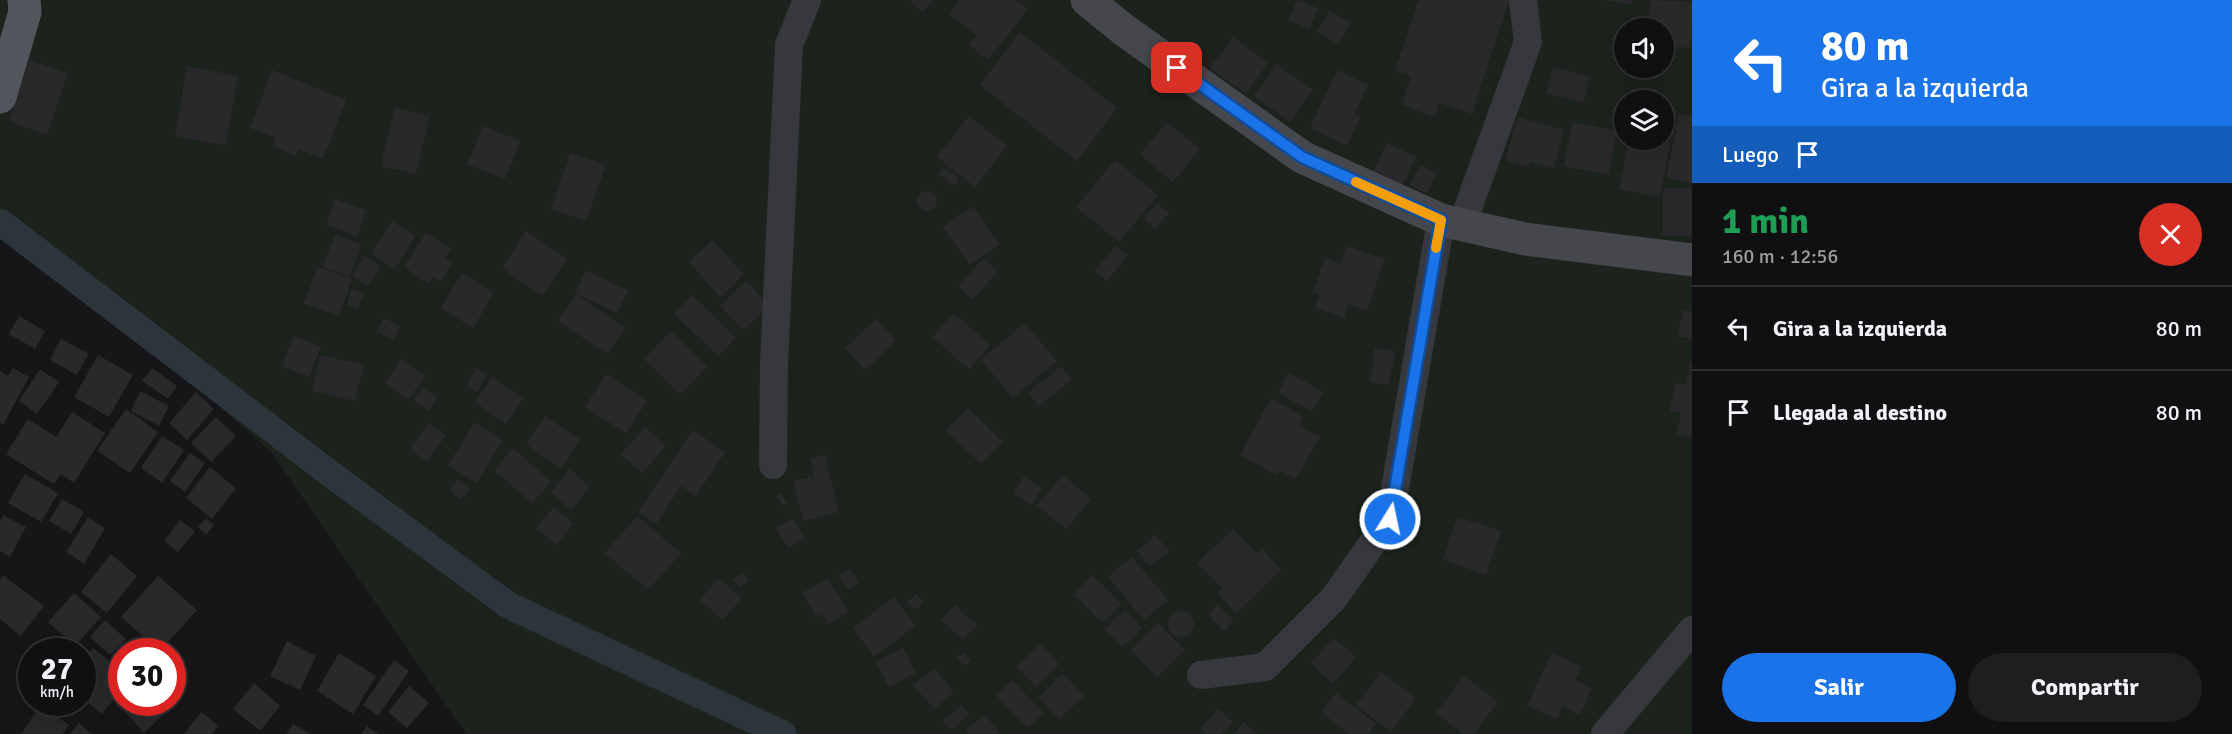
<!DOCTYPE html>
<html lang="es">
<head>
<meta charset="utf-8">
<style>
  :root { --surface:#101012; --page:#1e1e20; --text:#f1f3f6; --muted:#9c9d9f; --line:#303032; --accent:#1a73e8 }
  body { margin:0; font-family:Signika,sans-serif; background:var(--page); color:var(--text); height:100vh; display:flex; flex-direction:column; font-size:22px; white-space:nowrap }
  * { box-sizing:border-box; margin:0 }
  p { font-size:20px; color:var(--muted) }
  .icon { flex:none; width:33px; height:33px; fill:none; stroke:currentColor; stroke-width:2; stroke-linecap:round; stroke-linejoin:round }
  .map { position:relative; flex:1; overflow:hidden }
  .side { display:flex; flex-direction:column; background:var(--surface); width:540px }
  .side>* { flex:none }
  .guide { background:#1a73e8; color:#fff; overflow:hidden }
  .controls { position:absolute; left:1614px; top:18px; display:grid; gap:12px }
  .controls a { display:grid; place-items:center; width:60px; height:60px; border-radius:50%; background:var(--surface); box-shadow:0 6px 24px #0002,0 0 0 2px var(--line); font-size:30px }
  .speed { position:absolute; left:18px; top:638px; display:flex; gap:12px; font-size:30px; font-weight:700; text-align:center }
  .speed>* { display:grid; place-content:center; width:78px; height:78px; border-radius:50%; background:var(--surface); box-shadow:0 6px 24px #0002,0 0 0 2px var(--line); line-height:1 }
  .speed small { font-size:15px; font-weight:400 }
  .speed .limit { border:9px solid #d22; background:#fff; color:#111 }
  .pin { position:absolute; display:grid; place-items:center; width:51px; height:51px; color:#fff; margin:-26px; border-radius:12px; box-shadow:0 3px 9px #0006 }
  .me { position:absolute; width:66px; margin:-33px; rotate:10deg; stroke-linejoin:round; filter:drop-shadow(0 0 4px #0008) }
  .turn { display:flex; align-items:center; gap:21px; height:126px; padding:0 30px; font-size:27px }
  .turn .icon { width:78px; height:78px; stroke-width:2.5 }
  .turn b { display:block; font-size:42px; line-height:51px }
  .then { display:flex; align-items:center; height:57px; padding:0 30px; background:#0003; gap:12px; font-size:22px }
  .round { display:grid; place-items:center; flex:none; width:63px; height:63px; border-radius:32px; background:var(--page) }
  .headline { display:flex; align-items:center; justify-content:space-between; height:102px; padding:0 30px }
  h1 { font-size:36px; font-weight:700; line-height:45px; color:#1e9e55 }
  .action { display:flex; gap:12px; margin-top:auto; padding:12px 30px }
  .action a { flex:1; height:69px; border-radius:36px; background:var(--accent); color:#fff; font-size:24px; font-weight:700; line-height:69px; text-align:center }
  .action a+a { background:var(--page); color:var(--text) }
  ul { padding:0; list-style:none }
  li { display:flex; align-items:center; gap:18px; height:84px; padding:0 30px; border-top:2px solid var(--line) }
  li div { flex:1 }
  li b { display:block; font-size:22px }
  li em { font-style:normal }
  main { display:flex; flex:1; min-height:0 }
  .map>svg:first-child { display:block }
  .green { fill:#1c231d; fill-rule:evenodd }
  .lines { fill:none; stroke-linecap:round; stroke-linejoin:round }
  .canal { stroke:#2c353c; stroke-width:27 }
  .building { fill:#29292c }
  .street { stroke:#37383d; stroke-width:28 }
  .secondary { stroke:#45474d; stroke-width:33 }
  .primary { stroke:#53555c; stroke-width:33 }
  .route-casing { stroke:#114b97; stroke-width:15 }
  .route { stroke:#1a73e8; stroke-width:10 }
  .slow { stroke:#f59e0b; stroke-width:10 }
</style>
</head>
<body>
<main>
<div class="map">
<svg width="1692" height="734" viewBox="0 0 1692 734">
  <rect width="100%" height="100%" fill="#161618"/>
  <!-- green -->
  <path class="green" d="M0,0H1692V734H466L272,453L170,362L0,238ZM1624,28H1664V68H1624ZM1624,100H1664V140H1624Z"/>
  <g class="lines">
    <!-- canal -->
    <path class="canal" d="M0,222L328,472L508,605L783,734"/>
  </g>
  <!-- building -->
  <path class="building" d="M909,0H934L923,12Z
    M959,0H1016L1028,9L988,60L969,45L976,35L949,14Z
    M1297,0L1318,8L1310,29L1289,20Z
    M1419,0H1509L1472,114L1439,103L1435,117L1402,105L1411,76L1395,71Z
    M1601,0H1632V5Z
    M1650,0L1692,2L1691,48L1664,46V28H1649Z
    M1329,11L1351,23L1338,44L1317,32Z
    M1020,32L1117,108L1077,161L980,85Z
    M1233,37L1268,63L1246,94L1210,68Z
    M30,60L68,73L47,135L9,121Z
    M1276,64L1313,90L1290,122L1254,96Z
    M187,66L238,76L226,145L175,136Z
    M1553,67L1590,77L1583,103L1546,93Z
    M272,70L346,100L323,159L299,149L296,156L273,146L276,138L250,128Z
    M1337,70L1368,85L1354,114L1360,117L1347,146L1310,128Z
    M395,108L430,116L416,174L381,166Z
    M1679,114L1692,116V183L1666,178Z
    M969,116L1007,146L975,187L937,157Z
    M1517,117L1564,130L1554,168L1530,162L1528,167L1505,161Z
    M1167,122L1200,149L1173,182L1140,155Z
    M1572,122L1617,131L1609,175L1564,166Z
    M483,126L520,141L505,179L467,164Z
    M1629,140H1654L1670,143L1660,197L1619,189Z
    M1387,143L1416,157L1401,188L1372,174Z
    M570,153L606,165L586,221L551,209Z
    M1115,160L1158,195L1119,242L1076,207Z
    M1420,165L1437,173L1427,194L1410,185Z
    M939.5 173a4.5 4.5 0 1 1 9 0a4.5 4.5 0 1 1-9 0Z
    M946.5 179a5.5 5.5 0 1 1 11 0a5.5 5.5 0 1 1-11 0Z
    M1663,188H1692V236H1663Z
    M917 201a10 10 0 1 1 20 0a10 10 0 1 1-20 0Z
    M335,199L366,210L357,236L326,225Z
    M1157,203L1169,213L1155,229L1144,219Z
    M972,206L1000,244L970,265L943,227Z
    M392,221L415,236L395,269L371,254Z
    M526,231L567,259L542,296L502,268Z
    M426,233L451,249L445,259L452,264L441,282L433,277L429,284L404,267Z
    M335,234L361,244L350,277L323,267Z
    M712,240L744,274L720,297L689,262Z
    M1116,245L1128,255L1107,281L1095,271Z
    M1347,246L1385,259L1367,311L1348,304L1344,318L1315,308L1320,294L1313,292L1325,258L1341,264Z
    M364,256L381,266L368,286L352,276Z
    M984,258L998,272L972,300L958,286Z
    M317,267L352,279L339,316L304,304Z
    M586,270L628,291L617,313L575,293Z
    M462,273L494,293L473,328L441,308Z
    M746,281L769,305L743,330L720,306Z
    M352,289L364,293L358,309L347,305Z
    M576,294L625,328L607,354L558,321Z
    M692,295L736,337L718,356L674,314Z
    M1683,310L1692,312V339L1678,336Z
    M953,313L990,345L969,369L933,337Z
    M19,316L45,331L35,349L9,334Z
    M384,318L400,326L393,340L377,331Z
    M876,319L896,341L865,370L845,348Z
    M1024,323L1057,361L1013,398L981,360Z
    M671,331L707,366L680,394L644,359Z
    M294,336L321,347L309,377L282,366Z
    M61,339L89,354L77,375L50,360Z
    M1375,348L1395,351L1389,385L1370,382Z
    M98,355L133,375L109,417L74,397Z
    M320,355L364,365L355,401L312,391Z
    M401,359L425,376L408,400L385,383Z
    M1690,364L1692,365V437L1677,434L1681,413L1670,411L1675,383L1686,385Z
    M1061,366L1072,379L1039,407L1028,393Z
    M13,368L29,377L3,425L0,423V371L8,376Z
    M152,368L177,386L168,399L142,381Z
    M476,368L487,375L477,392L466,386Z
    M40,369L59,382L37,414L19,401Z
    M1289,373L1323,392L1312,412L1278,392Z
    M606,374L647,401L626,433L585,407Z
    M492,377L523,399L506,424L475,402Z
    M423,387L438,398L429,411L413,400Z
    M140,391L169,406L159,426L131,411Z
    M196,392L214,409L187,440L169,423Z
    M1271,398L1303,417L1299,425L1320,437L1296,479L1279,470L1276,475L1240,455Z
    M968,408L1003,442L981,464L946,430Z
    M126,409L158,432L130,473L97,451Z
    M72,412L105,433L74,483L61,474L54,484L6,454L28,419L56,437Z
    M545,416L580,440L561,469L526,444Z
    M216,417L236,436L211,462L191,443Z
    M475,422L503,440L477,483L448,465Z
    M429,423L446,435L427,462L410,449Z
    M645,427L666,446L642,473L621,454Z
    M693,430L725,452L696,496L681,486L656,524L638,512Z
    M162,436L184,450L162,483L141,468Z
    M513,448L551,482L532,503L494,470Z
    M190,453L205,463L185,492L170,481Z
    M825,455L839,512L803,521L793,481L814,476L810,459Z
    M210,467L236,488L212,519L186,498Z
    M570,469L590,487L571,510L551,492Z
    M25,474L58,493L41,522L8,503Z
    M1063,475L1091,499L1066,529L1037,505Z
    M1024,476L1042,488L1032,505L1013,494Z
    M458,479L470,490L461,500L449,490Z
    M780,493L788,502L784,506L776,496Z
    M62,499L84,512L71,534L49,521Z
    M554,507L573,523L556,545L536,528Z
    M3,515L26,527L10,557L0,551V521Z
    M637,516L681,553L648,590L605,553Z
    M88,517L105,528L84,564L66,552Z
    M1457,517L1501,531L1486,575L1443,560Z
    M206,518L214,525L206,535L198,527Z
    M793,518L805,539L788,548L776,528Z
    M180,520L195,531L178,552L164,541Z
    M1233,529L1257,554L1262,549L1281,569L1236,613L1217,593L1222,588L1197,563Z
    M1155,535L1169,551L1150,567L1137,551Z
    M111,554L137,576L107,613L81,592Z
    M1132,557L1168,600L1144,620L1108,577Z
    M850,569L859,582L848,590L839,576Z
    M742,573L749,580L740,588L733,580Z
    M3,575L44,606L21,636L0,619V580Z
    M1092,575L1122,604L1103,623L1074,595Z
    M158,576L197,610L160,651L121,617Z
    M718,578L742,598L723,620L700,600Z
    M828,578L848,612L828,624L822,614L816,617L802,593Z
    M74,593L101,617L75,646L48,622Z
    M916,594L924,603L915,610L907,602Z
    M894,597L915,626L874,657L853,628Z
    M955,605L977,625L963,640L941,620Z
    M1218,605L1234,621L1224,631L1208,615Z
    M1125,610L1142,628L1122,647L1105,629Z
    M1168 624a13 13 0 1 1 26 0a13 13 0 1 1-26 0Z
    M105,620L126,639L110,655L90,637Z
    M1158,623L1185,650L1157,677L1131,650Z
    M1334,638L1356,658L1333,684L1311,663Z
    M287,641L316,656L300,690L270,676Z
    M1040,644L1059,664L1036,687L1017,667Z
    M93,648L122,671V690L102,714L82,698V660Z
    M903,648L916,673L889,687L876,662Z
    M964,652L971,661L965,666L957,658Z
    M1552,652L1582,667L1575,680L1592,688L1580,715L1563,706L1557,719L1527,706Z
    M339,653L376,676L353,714L317,691Z
    M394,660L409,671L378,716L363,705Z
    M934,668L954,692L934,709L913,685Z
    M1381,672L1416,698L1391,732L1356,705Z
    M172,673L186,686L172,701Z
    M1063,673L1084,696L1059,719L1039,697Z
    M1464,676L1498,702L1474,734H1463L1436,713Z
    M1012,680L1043,713L1027,728L996,695Z
    M254,683L280,706L260,731L233,709Z
    M409,686L429,703L407,728L388,712Z
    M1336,693L1376,724L1369,734H1349L1321,712Z
    M122,702H160L168,710L144,733L119,705Z
    M41,704L69,725L63,734H21Z
    M961,705L969,714L951,730L943,721Z
    M1218,709L1233,722L1222,734H1206L1200,729Z
    M201,712L218,725L212,734H184Z
    M986,715L999,734H968L965,730Z
    M1244,722L1257,734H1234Z
    M79,723L91,734H70Z
    M293,724L312,734H287Z
    M367,726L378,734H361Z"/>
  <g class="lines">
    <!-- street -->
    <path class="street" d="M1462,225L1528,42L1523,0
      M773,465L774,363L789,45L807,0
      M1201,675L1265,667L1334,598L1390,518L1441,220
      M1605,734L1692,630"/>
    <!-- secondary -->
    <path class="secondary" d="M1087,0L1124,30L1302,157L1441,220L1525,239L1692,260"/>
    <!-- primary -->
    <path class="primary" d="M0,97L25,12L24,0"/>
  </g>
  <g class="lines">
    <!-- route casing -->
    <g class="route-casing">
      <path id="route" d="M1177,68L1302,157L1441,220L1390,519"/>
    </g>
    <!-- route -->
    <use href="#route" class="route"/>
    <!-- slow -->
    <path class="slow" d="M1356,182L1441,220L1436,248"/>
  </g>
</svg>
<div class="controls">
<a><svg class="icon" aria-label="sound" viewBox="0 0 24 24"><path d="M4 9h4l5-4v14l-5-4H4zM17 9q2 3 0 6"/></svg></a>
<a><svg class="icon" aria-label="layers" viewBox="0 0 24 24"><path d="M12 4l9 5-9 5-9-5zM3 14l9 5 9-5"/></svg></a>
</div>
<div class="speed"><div>27<small>km/h</small></div><div class="limit">30</div></div>
<div class="pin" style="left:1177px;top:68px;background:#d93025"><svg class="icon" aria-label="arrive" viewBox="0 0 24 24"><path d="M6 21V4h12l-3 4 3 4H6"/></svg></div>
<svg class="me" style="left:1390px;top:519px" viewBox="-20 -20 40 40"><circle r="17" fill="#1a73e8" stroke="#fff" stroke-width="3"/><path d="M0-11L8 9 0 5-8 9z" fill="#fff"/></svg>
</div>
<section class="side">
<div class="guide">
<div class="turn"><svg class="icon" aria-label="left" viewBox="0 0 24 24"><path d="M17 20v-9H6M10 6l-5 5 5 5"/></svg><div><b>80 m</b>Gira a la izquierda</div></div>
<div class="then">Luego<svg class="icon" aria-label="arrive" viewBox="0 0 24 24"><path d="M6 21V4h12l-3 4 3 4H6"/></svg></div>
</div>
<div class="headline"><div><h1>1 min</h1><p>160 m · 12:56</p></div><a class="round" style="background:#d93025;color:#fff"><svg class="icon" aria-label="close" viewBox="0 0 24 24"><path d="M6 6l12 12M18 6L6 18"/></svg></a></div>
<ul>
<li><svg class="icon" aria-label="left" viewBox="0 0 24 24"><path d="M17 20v-9H6M10 6l-5 5 5 5"/></svg><div><b>Gira a la izquierda</b></div><em>80 m</em></li>
<li><svg class="icon" aria-label="arrive" viewBox="0 0 24 24"><path d="M6 21V4h12l-3 4 3 4H6"/></svg><div><b>Llegada al destino</b></div><em>80 m</em></li>
</ul>
<div class="action"><a>Salir</a><a>Compartir</a></div>
</section>
</main>
</body>
</html>
